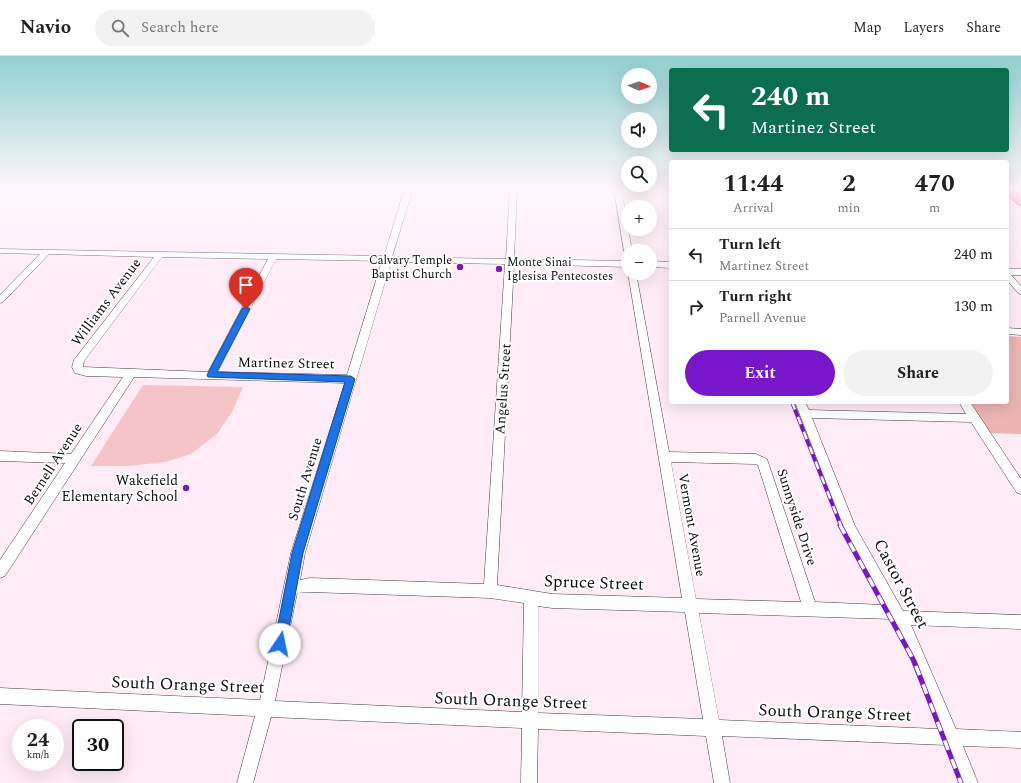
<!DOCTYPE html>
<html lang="en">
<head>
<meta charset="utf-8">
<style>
  :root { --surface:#fff; --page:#f2f2f2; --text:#222; --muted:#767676; --line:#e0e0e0; --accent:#7817ca }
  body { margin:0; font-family:Spectral,serif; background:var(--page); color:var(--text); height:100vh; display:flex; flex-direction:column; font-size:15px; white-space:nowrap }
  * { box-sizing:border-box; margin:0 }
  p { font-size:13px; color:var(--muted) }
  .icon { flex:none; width:22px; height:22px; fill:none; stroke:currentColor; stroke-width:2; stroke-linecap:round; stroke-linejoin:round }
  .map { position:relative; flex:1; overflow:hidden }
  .drawer { position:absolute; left:669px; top:104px; width:340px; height:244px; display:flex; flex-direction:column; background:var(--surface); border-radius:4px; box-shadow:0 4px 16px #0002 }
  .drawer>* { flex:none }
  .hud { position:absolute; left:669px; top:12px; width:340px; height:84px; border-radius:4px; box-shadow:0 4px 16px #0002; background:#0b6e4f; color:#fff; overflow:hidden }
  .needle { width:26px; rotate:92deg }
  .buttons { position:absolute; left:621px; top:12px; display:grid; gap:8px }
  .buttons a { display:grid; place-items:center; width:36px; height:36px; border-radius:50%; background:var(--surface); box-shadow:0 4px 16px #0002; font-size:20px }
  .speed { position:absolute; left:12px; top:663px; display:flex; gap:8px; font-size:20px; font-weight:700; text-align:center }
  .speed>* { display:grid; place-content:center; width:52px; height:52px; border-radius:50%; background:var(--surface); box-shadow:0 4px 16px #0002; line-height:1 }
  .speed small { font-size:10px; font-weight:400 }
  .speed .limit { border:2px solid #111; border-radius:6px; background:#fff; color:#111 }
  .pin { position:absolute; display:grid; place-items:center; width:34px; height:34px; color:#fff; margin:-41px -17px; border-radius:50% 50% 50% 0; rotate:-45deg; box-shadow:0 0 4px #0007 }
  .pin .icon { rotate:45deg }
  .me { position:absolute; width:44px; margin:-22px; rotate:11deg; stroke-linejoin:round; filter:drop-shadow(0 0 3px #0008) }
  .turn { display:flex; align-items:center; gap:14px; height:84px; padding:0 16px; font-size:18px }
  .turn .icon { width:52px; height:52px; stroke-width:2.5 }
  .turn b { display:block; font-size:28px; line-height:34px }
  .eta { display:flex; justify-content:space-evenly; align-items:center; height:68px; text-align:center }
  .eta b { font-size:24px; font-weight:700; line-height:28px }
  .button { display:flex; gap:8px; margin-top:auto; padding:8px 16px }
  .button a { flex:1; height:46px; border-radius:24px; background:var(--accent); color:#fff; font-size:16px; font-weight:700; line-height:46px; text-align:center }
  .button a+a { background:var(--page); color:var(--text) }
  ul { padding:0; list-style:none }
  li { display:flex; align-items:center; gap:12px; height:52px; padding:0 16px; border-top:1px solid var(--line) }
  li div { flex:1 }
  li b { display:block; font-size:15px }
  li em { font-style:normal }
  header { display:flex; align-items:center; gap:24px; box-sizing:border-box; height:56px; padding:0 20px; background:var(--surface); border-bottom:1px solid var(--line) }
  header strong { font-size:19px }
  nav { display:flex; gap:22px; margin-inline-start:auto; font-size:14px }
  .search { width:280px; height:36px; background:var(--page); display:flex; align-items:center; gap:10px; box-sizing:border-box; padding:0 14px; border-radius:22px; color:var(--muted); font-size:15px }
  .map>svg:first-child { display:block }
  .green { fill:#edb5b1 }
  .pitch { fill:#f4c4c7 }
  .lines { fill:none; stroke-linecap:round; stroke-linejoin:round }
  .minor-casing { stroke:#3f3f3f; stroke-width:1 }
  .major-casing { stroke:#1d1d1d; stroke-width:2 }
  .minor { fill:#fff; fill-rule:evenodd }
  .major { fill:#ff5cc7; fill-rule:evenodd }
  .rail-far1-casing { stroke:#7817ca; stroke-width:4 }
  .rail-casing { stroke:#7817ca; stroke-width:5 }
  .rail-far1 { stroke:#fff; stroke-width:2.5; stroke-dasharray:8; stroke-linecap:butt }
  .rail { stroke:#fff; stroke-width:3.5; stroke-dasharray:10; stroke-linecap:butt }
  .route { fill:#1a73e8; stroke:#114b97 }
  .poi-dot { fill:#7817ca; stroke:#fff; stroke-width:1.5 }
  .labels { text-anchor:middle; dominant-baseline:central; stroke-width:4; stroke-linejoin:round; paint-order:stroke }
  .far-poi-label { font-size:12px; fill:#0c0c0c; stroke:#fff; text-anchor:end }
  .street-label { font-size:14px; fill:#0c0c0c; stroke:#fff }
  .poi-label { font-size:14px; fill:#0c0c0c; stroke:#fff; text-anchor:end }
  .near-street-label { font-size:17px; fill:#0c0c0c; stroke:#fff }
</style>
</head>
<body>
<header>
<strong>Navio</strong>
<div class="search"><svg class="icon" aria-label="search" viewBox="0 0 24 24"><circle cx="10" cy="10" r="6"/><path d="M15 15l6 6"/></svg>Search here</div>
<nav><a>Map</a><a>Layers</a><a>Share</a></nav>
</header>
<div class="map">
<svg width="1021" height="727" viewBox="0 0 1021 727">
  <rect width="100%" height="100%" fill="#ffecf7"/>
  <!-- green -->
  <path class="green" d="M1007,280L1021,281V378L989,377L969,346H1007Z"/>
  <!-- pitch -->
  <path class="pitch" d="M143,329L243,331L232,356L217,378L191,398L165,406L129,410H91Z"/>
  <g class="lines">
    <!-- minor casing -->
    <g class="minor-casing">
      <path id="minor" d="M405,132H413L392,201L506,203L510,132H517L514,203L628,205V211L514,208L497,529L552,538L682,542L628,217H636L669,396L756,398L767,403L815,546L884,549L844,472L795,346H805L809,354L966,358L959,346H970L1021,423V438L1017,437L971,366L812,362L855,470L903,555L1021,559V573L911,569L956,673L1021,676V692L963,690L978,727H962L946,689L722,680L730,727H714L706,680L538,673L537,727H521L522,672L271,661L253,727H237L255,660L0,648V632L260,644L291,497L345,327L134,321L5,520L0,522V504L65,407L0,405V395L71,398L123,321L86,320L75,317L72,311L74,304L154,201L49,198L3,246L0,247V239L40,198L0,197V193L384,200ZM162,201L268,203L208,316L83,311L84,305ZM276,203L382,205L347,319L218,316ZM391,206L505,208L484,528L310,522L300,524L305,497ZM671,406L755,408L758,409L801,546L696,543ZM310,536L490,542L524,547L522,656L275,645L297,537ZM538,550L552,552L685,556L703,663L538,657ZM699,557L892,563L902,582L939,673L719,664Z
        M614,132H621L632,195H628V197L624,195Z
        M650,205L671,206V212L650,211Z
        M1007,213H1021V219H1011L1021,230V238L1018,237L1007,224Z
        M1007,272L1021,273V279L1007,278Z"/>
    </g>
    <!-- major casing -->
    <g class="major-casing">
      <path id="major" d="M1007,132H1011L1021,141V149L1018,148L1007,138Z"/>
    </g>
    <!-- minor -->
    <use href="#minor" class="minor"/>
    <!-- major -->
    <use href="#major" class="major"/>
    <!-- rail-far1 casing -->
    <g class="rail-far1-casing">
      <path id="rail-far1" d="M792,346L841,470"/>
    </g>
    <!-- rail casing -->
    <g class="rail-casing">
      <path id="rail" d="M840,469L914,605L961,727"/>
    </g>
    <!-- rail-far1 -->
    <use href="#rail-far1" class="rail-far1"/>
    <!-- rail -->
    <use href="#rail" class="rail"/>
  </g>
  <!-- sky -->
  <linearGradient id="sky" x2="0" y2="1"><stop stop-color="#90d1cf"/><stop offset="0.57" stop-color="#fff6fb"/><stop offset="1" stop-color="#fff6fb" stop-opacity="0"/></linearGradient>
  <rect width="1021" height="233" fill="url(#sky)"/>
  <!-- route -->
  <path class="route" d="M246,250L250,253L217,316L351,320L355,323L303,497L286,588L284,593L280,594L275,593L274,588L292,497L345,326L208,321L207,319L242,253Z"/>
  <!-- markers -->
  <g class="poi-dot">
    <circle cx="460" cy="211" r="4"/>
    <circle cx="499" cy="213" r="4"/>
    <circle cx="186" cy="432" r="4"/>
  </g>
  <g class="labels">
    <!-- far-poi labels -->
    <g class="far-poi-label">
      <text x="452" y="204">Calvary Temple<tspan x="452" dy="14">Baptist Church</tspan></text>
      <text x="507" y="206" text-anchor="start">Monte Sinai<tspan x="507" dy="14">Iglesisa Pentecostes</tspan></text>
    </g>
    <!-- street labels -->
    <g class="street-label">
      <text transform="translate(106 246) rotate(-53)">Williams Avenue</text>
      <text transform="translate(286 307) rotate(1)">Martinez Street</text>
      <text transform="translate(503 333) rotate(-86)">Angelus Street</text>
      <text transform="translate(53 408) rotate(-57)">Bernell Avenue</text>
      <text transform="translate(305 423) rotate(-73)">South Avenue</text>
      <text transform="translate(797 461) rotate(72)">Sunnyside Drive</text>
      <text transform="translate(692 469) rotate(80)">Vermont Avenue</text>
    </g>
    <!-- poi labels -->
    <g class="poi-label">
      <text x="178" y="424">Wakefield<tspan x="178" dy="16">Elementary School</tspan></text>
    </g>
    <!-- near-street labels -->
    <g class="near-street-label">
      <text transform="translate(594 527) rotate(2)">Spruce Street</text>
      <text transform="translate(901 528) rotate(62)">Castor Street</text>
      <text transform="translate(188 629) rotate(2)">South Orange Street</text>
      <text transform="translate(511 645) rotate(2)">South Orange Street</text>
      <text transform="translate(835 657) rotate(2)">South Orange Street</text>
    </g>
  </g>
</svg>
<div class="buttons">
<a><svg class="needle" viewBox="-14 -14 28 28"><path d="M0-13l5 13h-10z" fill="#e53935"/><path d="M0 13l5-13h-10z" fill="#767676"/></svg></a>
<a><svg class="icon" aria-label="sound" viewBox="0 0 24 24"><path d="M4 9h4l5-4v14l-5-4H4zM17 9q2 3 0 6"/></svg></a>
<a><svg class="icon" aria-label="search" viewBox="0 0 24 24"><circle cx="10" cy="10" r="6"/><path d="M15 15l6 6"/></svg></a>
<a>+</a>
<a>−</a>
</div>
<div class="speed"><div>24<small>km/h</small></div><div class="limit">30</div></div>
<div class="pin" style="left:246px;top:253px;background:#d93025"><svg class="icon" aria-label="arrive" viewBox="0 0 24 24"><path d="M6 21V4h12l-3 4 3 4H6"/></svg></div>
<svg class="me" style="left:280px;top:588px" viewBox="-20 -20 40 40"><circle r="19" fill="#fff"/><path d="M0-13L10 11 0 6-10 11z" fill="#1a73e8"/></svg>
<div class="hud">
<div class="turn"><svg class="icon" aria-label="left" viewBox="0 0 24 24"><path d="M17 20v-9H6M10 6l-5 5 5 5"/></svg><div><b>240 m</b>Martinez Street</div></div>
</div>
<section class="drawer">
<div class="eta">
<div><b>11:44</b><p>Arrival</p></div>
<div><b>2</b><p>min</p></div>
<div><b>470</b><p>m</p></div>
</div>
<ul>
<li><svg class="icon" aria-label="left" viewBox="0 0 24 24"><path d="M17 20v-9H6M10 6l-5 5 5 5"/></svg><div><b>Turn left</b><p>Martinez Street</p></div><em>240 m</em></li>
<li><svg class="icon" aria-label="right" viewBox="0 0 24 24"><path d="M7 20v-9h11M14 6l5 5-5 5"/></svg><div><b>Turn right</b><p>Parnell Avenue</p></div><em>130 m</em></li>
</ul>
<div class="button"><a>Exit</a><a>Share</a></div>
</section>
</div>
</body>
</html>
